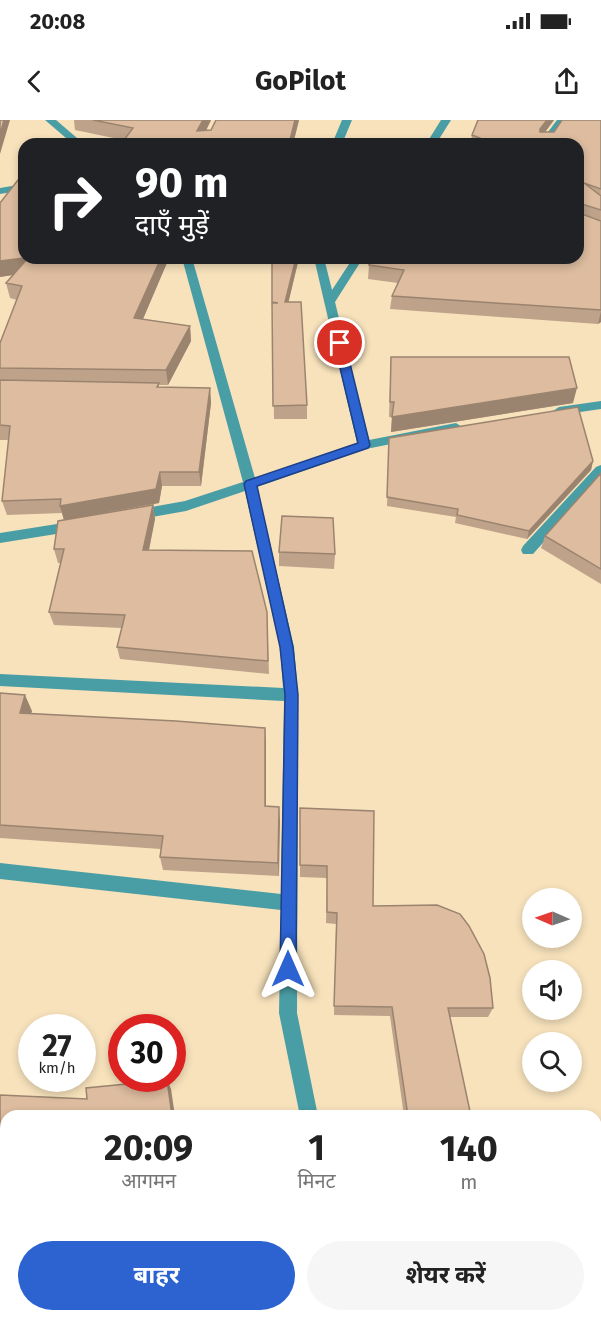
<!DOCTYPE html>
<html lang="hi">
<head>
<meta charset="utf-8">
<style>
  :root { --surface:#fff; --page:#f6f6f6; --text:#222; --muted:#767676; --accent:#2d63d1 }
  body { margin:0; font-family:"Fira Sans","Noto Sans Devanagari",sans-serif; background:var(--page); color:var(--text); height:100vh; display:flex; flex-direction:column; font-size:22px; white-space:nowrap }
  * { box-sizing:border-box; margin:0 }
  p { font-size:20px; color:var(--muted) }
  .icon { flex:none; width:33px; height:33px; fill:none; stroke:currentColor; stroke-width:2; stroke-linecap:round; stroke-linejoin:round }
  .map { position:relative; flex:1; overflow:hidden }
  .drawer { position:absolute; left:0px; top:990px; width:602px; height:212px; display:flex; flex-direction:column; background:var(--surface); border-radius:18px 18px 0 0; box-shadow:0 3px 9px #0003 }
  .drawer>* { flex:none }
  .top-card { position:absolute; left:18px; top:18px; width:566px; height:126px; border-radius:18px; box-shadow:0 3px 9px #0003; background:#202124; color:#fff; overflow:hidden }
  .needle { width:39px; rotate:272deg }
  .tools { position:absolute; left:522px; top:768px; display:grid; gap:12px }
  .tools a { display:grid; place-items:center; width:60px; height:60px; border-radius:50%; background:var(--surface); box-shadow:0 3px 9px #0003; font-size:30px }
  .speed { position:absolute; left:18px; top:894px; display:flex; gap:12px; font-size:30px; font-weight:700; text-align:center }
  .speed>* { display:grid; place-content:center; width:78px; height:78px; border-radius:50%; background:var(--surface); box-shadow:0 3px 9px #0003; line-height:1 }
  .speed small { font-size:15px; font-weight:400 }
  .speed .limit { border:9px solid #d22; background:#fff; color:#111 }
  .pin { position:absolute; display:grid; place-items:center; width:51px; height:51px; color:#fff; margin:-26px; border:3px solid #fff; border-radius:50%; box-shadow:0 2px 6px #0007 }
  .me { position:absolute; width:66px; margin:-33px; rotate:0deg; stroke-linejoin:round; filter:drop-shadow(0 0 4px #0008) }
  .turn { display:flex; align-items:center; gap:21px; height:126px; padding:0 18px; font-size:27px }
  .turn .icon { width:78px; height:78px; stroke-width:2.5 }
  .turn b { display:block; font-size:42px; line-height:51px }
  .eta { display:flex; justify-content:space-evenly; align-items:center; height:102px; text-align:center }
  .eta b { font-size:36px; font-weight:700; line-height:42px }
  .primary-button { display:flex; gap:12px; margin-top:auto; padding:12px 18px }
  .primary-button a { flex:1; height:69px; border-radius:36px; background:var(--accent); color:#fff; font-size:24px; font-weight:700; line-height:69px; text-align:center }
  .primary-button a+a { background:var(--page); color:var(--text) }
  .status { display:flex; justify-content:space-between; align-items:center; height:42px; padding:0 30px; background:var(--surface); direction:ltr }
  .status svg { height:16px; fill:currentColor }
  header { display:flex; justify-content:space-between; align-items:center; height:78px; padding:0 18px; background:var(--surface); font-size:27px; font-weight:700 }
  .map>svg:first-child { display:block }
  .lines { fill:none; stroke-linecap:round; stroke-linejoin:round }
  .minor { fill:#499da4; fill-rule:evenodd }
  .wall { fill:#bea289 }
  .shaded-wall { fill:#9b846f }
  .building { fill:#ddbc9f; stroke:#9b846f; stroke-width:1.5 }
  .route { fill:#2d63d1; stroke:#1d4088; stroke-width:1.5 }
</style>
</head>
<body>
<div class="status"><b>20:08</b><svg viewBox="0 0 49 12"><path d="M0 12V9h3v3zM5 12V6h3v6zM10 12V3h3v9zM15 12V0h3v12zM26 1h20v11H26zM47 4h2v5h-2z"/></svg></div>
<header><svg class="icon" aria-label="back" viewBox="0 0 24 24"><path d="M15 5l-7 7 7 7"/></svg>GoPilot<svg class="icon" aria-label="share" viewBox="0 0 24 24"><path d="M12 15V3M7 8l5-5 5 5M5 13v7h14v-7"/></svg></header>
<div class="map">
<svg width="601" height="1201" viewBox="0 0 601 1201">
  <rect width="100%" height="100%" fill="#f7e2bc"/>
  <g class="lines">
    <!-- minor -->
    <path class="minor" d="M45,0H56L84,24H73Z
      M342,0H352L342,24H332Z
      M441,0H451L436,24H426Z
      M557,0H567L549,24H539Z
      M24,64V70L0,74V68Z
      M182,138H192L255,358L357,323L314,138H324L332,170L353,138H363L335,182L369,320L456,303L462,307L456,311L366,329L257,367L294,527L298,575L297,893L318,996H300L279,893L281,790L0,759V743L281,774L284,581L0,566V554L283,568L280,527L245,371L186,391L135,400L128,395L135,390L185,381L243,362Z
      M601,281V289L559,295L553,291L559,287Z
      M601,345V358L533,434H523L521,430L523,426L596,347Z
      M76,401L81,402L83,406L81,410L0,423V413Z
      M338,1196H358L359,1201H339Z"/>
  </g>
  <!-- wall -->
  <path class="wall" d="M74,0H211L206,11L211,10L216,0H299L293,24H121L123,20L75,10Z
    M478,0H554L545,12H554L601,0V202L598,204L390,189L392,176L398,163L368,159L369,145L578,24H470L472,15Z
    M0,83L24,138H169L143,199L190,206L191,221L168,265H159V267L210,268L211,283L201,366H162L159,383L64,400L62,393L7,395L2,381L9,320H0V223L17,180L10,178L6,163L13,155L0,157Z
    M272,138H299L288,182L307,285V299H274Z
    M391,237L573,283L391,312L392,297H389Z
    M389,318L593,341L591,350L527,419L455,403L456,397L387,386Z
    M601,353V464L541,428L545,416Z
    M153,385L155,399L149,430L267,492L269,554L120,539L117,527L122,508L54,505L49,492L61,443H58L54,429Z
    M279,432L335,434L334,449L279,446Z
    M0,573L32,591L31,593L266,623V686L279,687V756L163,750L160,737L161,729L0,718Z
    M300,688L373,786L493,888L488,897H450L471,996H404L390,896L334,895L336,804L326,803L327,758L300,757Z"/>
  <!-- shaded-wall -->
  <path class="shaded-wall" d="M4,0H10L0,34V15Z
    M203,0H211L199,24L197,11Z
    M295,0H299L293,24H289Z
    M547,0H554L537,23L540,9Z
    M24,138H29L32,152L0,157V141Z
    M161,138H169L137,213L134,198Z
    M296,138H299L285,197V182Z
    M601,191V202L598,204Z
    M190,206L191,221L168,265L166,250Z
    M210,268L211,283L201,366L199,352Z
    M577,268L573,283L391,312L392,297Z
    M593,341L591,350L527,419L529,411Z
    M160,352L162,366L159,383L64,400L60,386Z
    M153,385L155,399L146,444L143,430Z
    M25,575L32,591L27,608L20,593Z
    M265,608L266,623V700L265,686Z
    M279,687L280,701L279,756L278,743Z
    M167,960L171,969L175,996H172Z
    M93,1196H100V1201H93Z"/>
  <!-- building -->
  <path class="building" d="M0,0H4L0,15Z
    M93,0H203L197,11L211,10L216,0H295L289,24H121L133,8Z
    M478,0H547L540,9V12H554L562,0H601V69L584,63L601,76V90L582,84L579,86V93L601,101V190L392,176L404,150L369,145L372,138H578V24H476L480,18L472,15Z
    M18,60L24,75V138L0,141V83Z
    M28,138H161L134,198L190,206L166,250L0,248V223L22,166L6,163Z
    M272,138H296L285,182H301L307,285L273,286L272,183H278L272,182Z
    M391,237H569L577,268L392,297L394,282H390Z
    M0,260L159,263L157,267L210,268L199,352H160L156,369L60,386L61,379L2,381L10,306L0,305Z
    M578,287L593,341L529,411L457,395L458,389L387,377L389,318Z
    M601,353V449L545,416Z
    M153,385L143,430L252,431L267,492L268,541L117,527L125,495L49,492L64,429H54L58,401Z
    M282,396L333,398L335,434L279,432Z
    M0,573L25,575L20,593L176,601L265,608V686L279,687L278,743L160,737L163,716L0,705Z
    M300,688L374,691L373,786L437,785L460,794L469,806L484,834L490,858L493,888H448L471,996H408L392,887L334,886L337,793L327,792V746L300,745Z
    M167,960L172,996H6V1196H93V1201H0V975L87,979L86,968Z
    M215,1196H324L325,1201H217Z"/>
  <!-- route -->
  <path class="route" d="M340,219L345,223L370,325L368,328L257,366L293,527L298,575L296,849L294,854L288,856L283,854L280,849L285,575L280,527L244,364L246,361L358,323L334,223Z"/>
</svg>
<div class="tools">
<a><svg class="needle" viewBox="-14 -14 28 28"><path d="M0-13l5 13h-10z" fill="#e53935"/><path d="M0 13l5-13h-10z" fill="#767676"/></svg></a>
<a><svg class="icon" aria-label="sound" viewBox="0 0 24 24"><path d="M4 9h4l5-4v14l-5-4H4zM17 9q2 3 0 6"/></svg></a>
<a><svg class="icon" aria-label="search" viewBox="0 0 24 24"><circle cx="10" cy="10" r="6"/><path d="M15 15l6 6"/></svg></a>
</div>
<div class="speed"><div>27<small>km/h</small></div><div class="limit">30</div></div>
<div class="pin" style="left:340px;top:223px;background:#d93025"><svg class="icon" aria-label="arrive" viewBox="0 0 24 24"><path d="M6 21V4h12l-3 4 3 4H6"/></svg></div>
<svg class="me" style="left:288px;top:849px" viewBox="-20 -20 40 40"><path d="M0-17L14 15 0 8-14 15z" fill="#2d63d1" stroke="#fff" stroke-width="4"/></svg>
<div class="top-card">
<div class="turn"><svg class="icon" aria-label="right" viewBox="0 0 24 24"><path d="M7 20v-9h11M14 6l5 5-5 5"/></svg><div><b>90 m</b>दाएँ मुड़ें</div></div>
</div>
<section class="drawer">
<div class="eta">
<div><b>20:09</b><p>आगमन</p></div>
<div><b>1</b><p>मिनट</p></div>
<div><b>140</b><p>m</p></div>
</div>
<div class="primary-button"><a>बाहर</a><a>शेयर करें</a></div>
</section>
</div>
</body>
</html>
